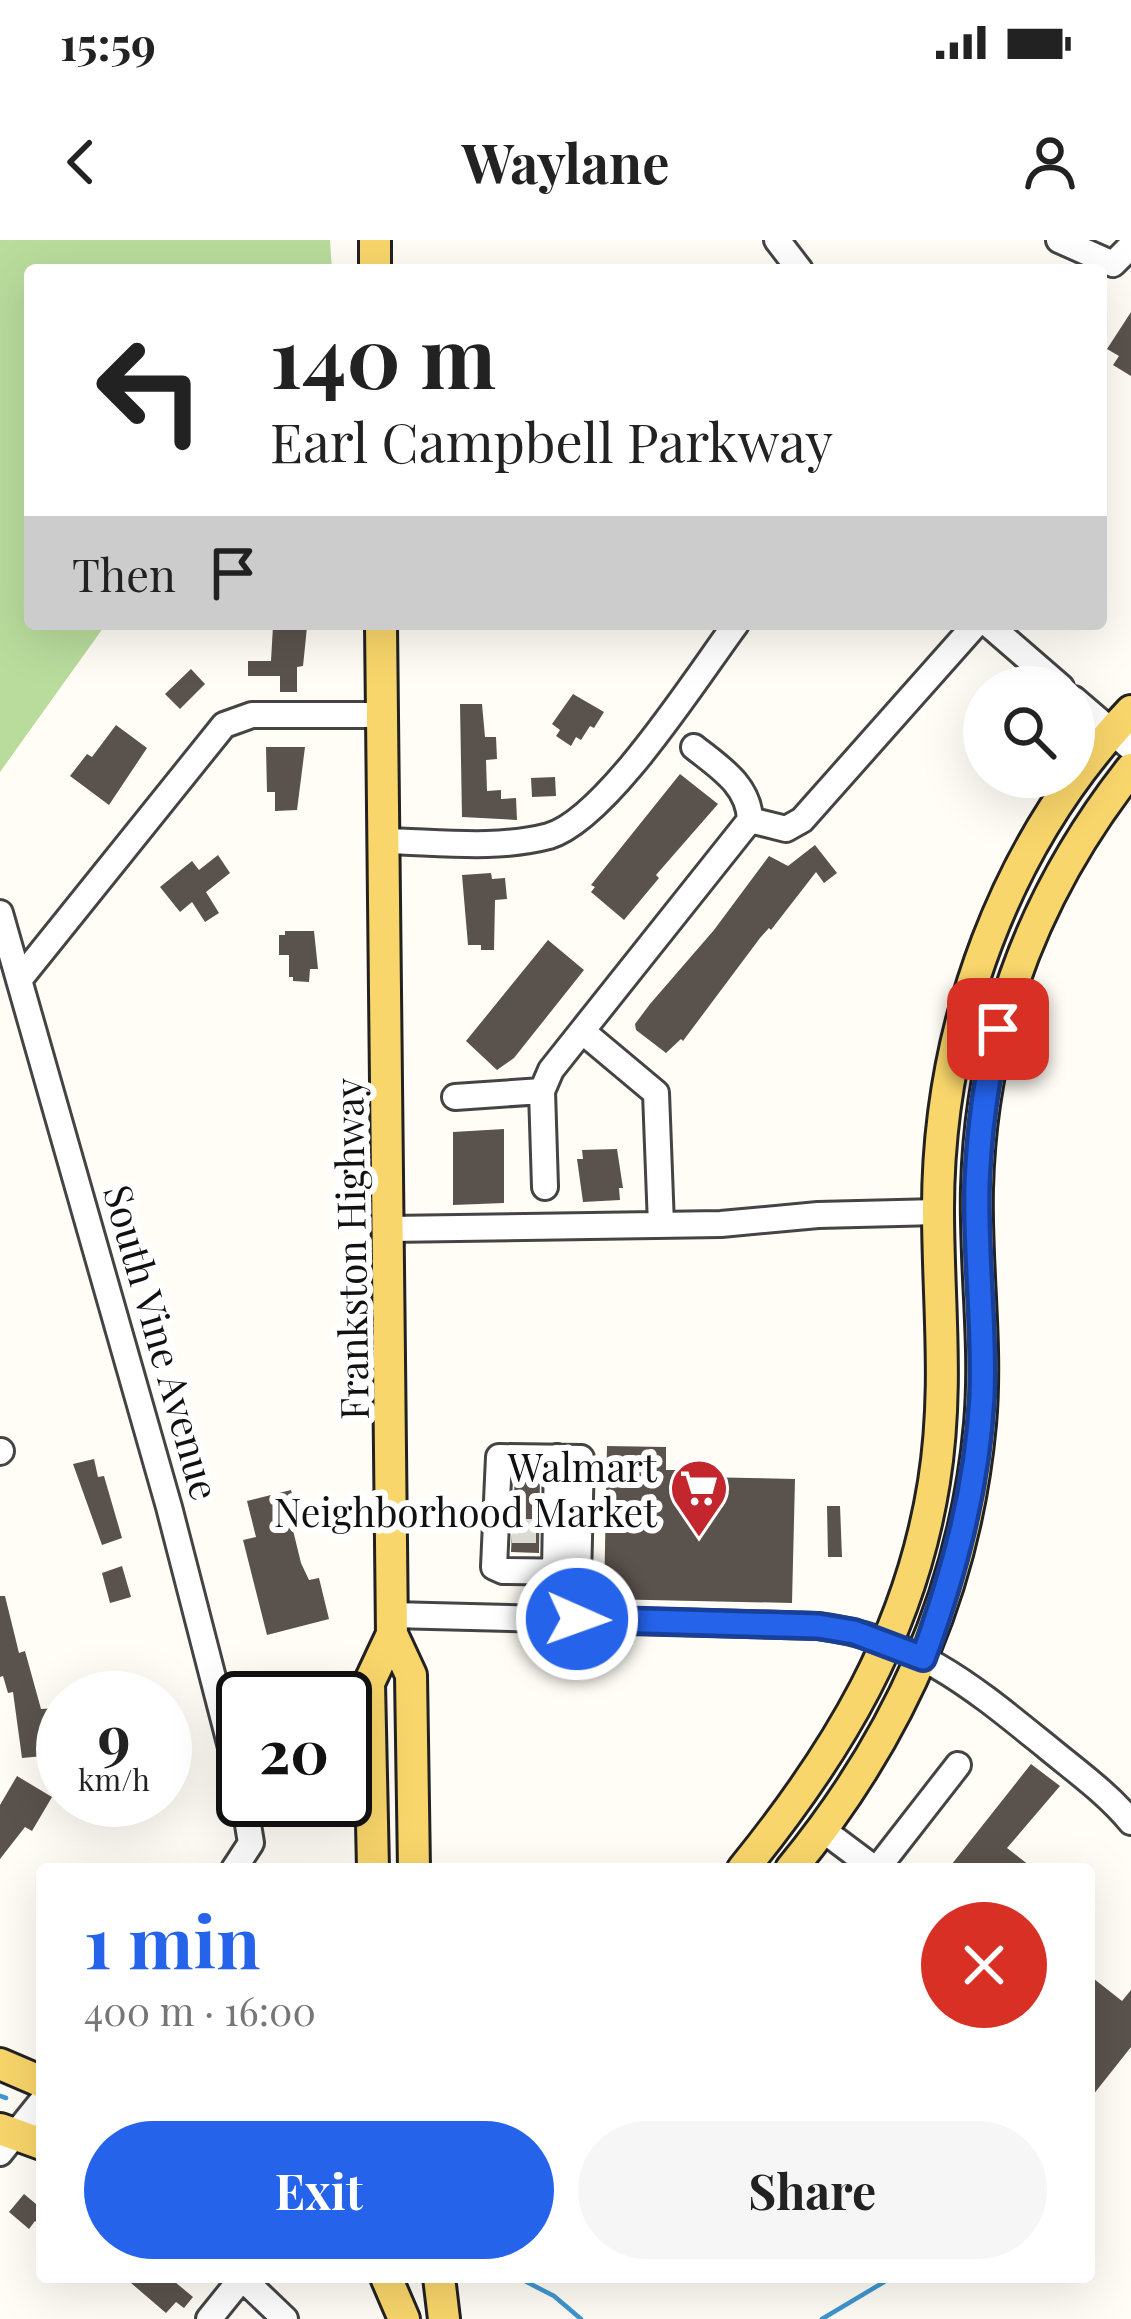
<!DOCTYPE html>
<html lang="en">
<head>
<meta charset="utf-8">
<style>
  :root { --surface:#fff; --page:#f6f6f6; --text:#222; --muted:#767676; --accent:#2563eb }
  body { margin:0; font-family:"Playfair Display",serif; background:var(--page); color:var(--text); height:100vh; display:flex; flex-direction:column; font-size:45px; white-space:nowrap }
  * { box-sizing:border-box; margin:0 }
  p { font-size:39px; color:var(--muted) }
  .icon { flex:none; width:66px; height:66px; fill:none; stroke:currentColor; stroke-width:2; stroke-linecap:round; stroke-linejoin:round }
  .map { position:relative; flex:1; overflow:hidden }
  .drawer { position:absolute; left:36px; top:1623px; width:1059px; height:420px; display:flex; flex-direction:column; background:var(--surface); border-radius:12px; box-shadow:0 12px 48px #0002 }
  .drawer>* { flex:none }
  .banner { position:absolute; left:24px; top:24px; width:1083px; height:366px; border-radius:12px; box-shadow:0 12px 48px #0002; background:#fff; color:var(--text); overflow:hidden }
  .controls { position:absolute; left:963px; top:426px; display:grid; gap:24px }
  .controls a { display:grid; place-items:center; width:132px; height:132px; border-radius:50%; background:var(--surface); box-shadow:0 12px 48px #0002; font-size:60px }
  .speed { position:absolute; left:36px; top:1431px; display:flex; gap:24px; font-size:60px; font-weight:700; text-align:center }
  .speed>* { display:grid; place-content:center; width:156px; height:156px; border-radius:50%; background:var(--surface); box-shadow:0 12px 48px #0002; line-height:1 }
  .speed small { font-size:30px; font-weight:400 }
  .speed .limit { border:6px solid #111; border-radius:18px; background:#fff; color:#111 }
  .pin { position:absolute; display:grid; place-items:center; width:102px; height:102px; color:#fff; margin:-51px; border-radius:24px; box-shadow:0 6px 18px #0006 }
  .me { position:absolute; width:132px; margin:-66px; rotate:92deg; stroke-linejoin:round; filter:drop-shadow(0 0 9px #0008) }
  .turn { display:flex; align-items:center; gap:42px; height:252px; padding:0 48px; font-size:54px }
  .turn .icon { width:156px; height:156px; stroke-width:2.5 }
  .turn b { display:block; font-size:84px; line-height:102px }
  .then { display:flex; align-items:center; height:114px; padding:0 48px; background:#0003; gap:24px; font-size:45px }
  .round { display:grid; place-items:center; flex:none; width:126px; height:126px; border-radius:63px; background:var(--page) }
  .summary { display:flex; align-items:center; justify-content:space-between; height:204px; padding:0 48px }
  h1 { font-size:72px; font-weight:700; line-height:90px; color:var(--accent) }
  .primary-button { display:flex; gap:24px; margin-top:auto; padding:24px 48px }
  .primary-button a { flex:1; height:138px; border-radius:72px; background:var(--accent); color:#fff; font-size:48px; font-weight:700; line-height:138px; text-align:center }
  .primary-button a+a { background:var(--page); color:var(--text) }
  .status { display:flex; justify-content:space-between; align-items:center; height:84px; padding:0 60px; background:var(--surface); direction:ltr }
  .status svg { height:33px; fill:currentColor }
  header { display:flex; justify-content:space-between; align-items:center; height:156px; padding:0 48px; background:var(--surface); font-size:54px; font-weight:700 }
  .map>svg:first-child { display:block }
  .forest { fill:#b9dc9c }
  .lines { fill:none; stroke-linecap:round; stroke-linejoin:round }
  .stream { stroke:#3f96cf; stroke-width:4.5 }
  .building { fill:#5a524d }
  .minor-tunnel { stroke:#dbdad3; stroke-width:24; stroke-dasharray:24 12; stroke-linecap:butt }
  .minor-casing { stroke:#444; stroke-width:30 }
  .major-casing { stroke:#222; stroke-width:36 }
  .minor { stroke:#fff; stroke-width:24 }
  .major { stroke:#f9d66b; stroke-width:30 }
  .route-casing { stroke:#184099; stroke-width:30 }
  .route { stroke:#2563eb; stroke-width:21 }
  .labels { text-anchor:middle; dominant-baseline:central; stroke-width:12; stroke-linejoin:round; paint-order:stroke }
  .street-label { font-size:39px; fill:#111; stroke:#fff }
  .poi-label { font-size:39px; fill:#111; stroke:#fff; text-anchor:end }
</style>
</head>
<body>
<div class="status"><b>15:59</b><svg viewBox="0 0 49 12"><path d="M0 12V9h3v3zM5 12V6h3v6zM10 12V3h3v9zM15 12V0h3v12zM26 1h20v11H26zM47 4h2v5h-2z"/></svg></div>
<header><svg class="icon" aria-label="back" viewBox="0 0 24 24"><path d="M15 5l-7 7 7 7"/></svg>Waylane<svg class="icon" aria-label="person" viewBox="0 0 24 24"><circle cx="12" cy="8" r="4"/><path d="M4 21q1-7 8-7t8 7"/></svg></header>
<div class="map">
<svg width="1131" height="2079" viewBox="0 0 1131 2079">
  <rect width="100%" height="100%" fill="#fffdf5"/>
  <!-- forest -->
  <path class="forest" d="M0,0H330L332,30H30V384H106L0,532Z"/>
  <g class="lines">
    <!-- stream -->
    <path class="stream" d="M0,1856L6,1858
      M517,2037L554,2056L581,2079
      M822,2079L884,2042"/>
  </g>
  <!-- building -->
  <path class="building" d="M1131,72V136L1113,125L1119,116L1107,109Z
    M273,386L307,387L303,426L297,427V452H280V436H248V421H271Z
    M191,429L205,444L180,469L165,454Z
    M573,454L604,472L594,488L590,486L581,500L576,497L571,506L556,496L560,490L552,484Z
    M460,464H482L485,497H496L497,519L486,520L487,551L501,550V559L516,558L517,580L462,577Z
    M116,485L147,508L109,565L70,536L87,514L92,517Z
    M266,507H305L297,570L275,571V552H267Z
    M680,534L718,564L656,635L659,638L624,680L591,652L595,647L591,645Z
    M555,537L556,556L532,557L531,538Z
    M815,605L837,633L824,643L816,632L771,690L769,688L760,698L683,801L681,799L666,813L636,790L635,784L650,764L714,690L769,616L788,626Z
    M218,615L230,633L206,652L219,673L205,682L192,662L180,672L160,647L192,621L199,630Z
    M491,633L492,639L505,638L507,659L495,660L494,710H481V705H468L462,635Z
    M285,691H314L318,729H310L309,742L293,741V737H289V715H279V695H285Z
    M548,700L584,730L514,818L497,830L466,801Z
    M504,889V963L453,965V892Z
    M617,909L623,948H619L620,960L583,962L577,919H583L582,910Z
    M607,1206L666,1207V1230H697V1237L795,1239L792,1363L604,1359Z
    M94,1219L98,1237L104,1236L122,1298L102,1305L73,1224Z
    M515,1234H540L539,1313L511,1312Z
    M291,1250L298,1276L290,1278L301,1323L309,1340L319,1338L329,1379L267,1395L243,1300L256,1297L247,1261Z
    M827,1266H840L842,1317H828Z
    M122,1326L131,1357L110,1363L102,1333Z
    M0,1356H5L19,1413L25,1411L41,1469L58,1468L59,1487L42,1489L44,1516L22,1518L13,1452L8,1453L3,1436L0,1437Z
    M1031,1524L1060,1546L1007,1608L1034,1629H948Z
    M17,1536L52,1557L32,1591L25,1587L0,1619V1565Z
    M1089,1735L1122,1761L1131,1750V1807L1089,1860Z
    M24,1954L42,1969V1987L35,1981L29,1989L9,1972Z
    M124,2037H169L193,2057L184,2068L176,2062L166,2073Z"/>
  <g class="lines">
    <!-- minor-tunnel -->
    <path class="minor-tunnel" d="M512,1291H541"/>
    <!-- minor casing -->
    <g class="minor-casing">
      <path id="minor" d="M777,0L800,30
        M1059,0L1113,24L1131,6
        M988,384L1061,447
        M1074,459L1131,508
        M750,580L786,589L802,580L976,384
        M384,601C438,602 496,610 549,596C607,579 698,435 736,384
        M0,673L169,1267L243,1554
        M19,740L224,485L252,475H382
        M582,791L750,580C749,545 719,527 694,507
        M542,851L545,947
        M455,857L542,851L551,830L582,791L656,853L661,985
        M389,989L721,984L818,975L938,972
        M0,1212L1,1211
        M555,1332L557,1217
        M392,1375L818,1386C916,1398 974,1448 1047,1507C1076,1531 1107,1553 1131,1582
        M577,1379L581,1218L499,1217L494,1327L503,1331L578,1332
        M823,1590L875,1629
        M234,1629L251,1603L244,1560
        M877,1629L958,1525
        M0,1913L42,1861
        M241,2037L285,2079
        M209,2079L242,2038"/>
    </g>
    <!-- major casing -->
    <g class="major-casing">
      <path id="major" d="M375,0V30
        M381,384L392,1394L411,1435L414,1629
        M373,1629L369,1443L392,1394
        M743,1629C838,1512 910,1393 934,1242C949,1148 938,1062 938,969C938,787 1005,603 1131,471
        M791,1629C897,1500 965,1351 980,1184C987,1105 975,1026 977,948C981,791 1035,651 1131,529
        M0,1824L42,1842
        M0,1889L42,1904
        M386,2037L404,2079
        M439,2037L444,2079"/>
    </g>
    <!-- minor -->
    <use href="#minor" class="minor"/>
    <!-- major -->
    <use href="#major" class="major"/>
  </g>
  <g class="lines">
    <!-- route casing -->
    <g class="route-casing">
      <path id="route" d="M577,1379L818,1386L854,1392L923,1418C954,1333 977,1248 982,1157C985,1086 975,1015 977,945C979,892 986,840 998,789"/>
    </g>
    <!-- route -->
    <use href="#route" class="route"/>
  </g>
  <!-- icons -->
  <defs>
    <g id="supermarket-pin" transform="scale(3)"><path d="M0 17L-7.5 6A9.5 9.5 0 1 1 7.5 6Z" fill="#c4262e" stroke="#fff"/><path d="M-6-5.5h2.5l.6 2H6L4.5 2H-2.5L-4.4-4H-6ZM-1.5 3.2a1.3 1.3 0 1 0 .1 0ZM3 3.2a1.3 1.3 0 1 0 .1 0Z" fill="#fff"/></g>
  </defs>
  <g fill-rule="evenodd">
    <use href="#supermarket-pin" x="699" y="1248"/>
  </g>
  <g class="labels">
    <!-- street labels -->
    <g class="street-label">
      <text transform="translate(350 1009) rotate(-91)">Frankston Highway</text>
      <text transform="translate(163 1102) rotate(74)">South Vine Avenue</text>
    </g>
    <!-- poi labels -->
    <g class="poi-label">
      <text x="657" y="1226">Walmart<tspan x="657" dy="45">Neighborhood Market</tspan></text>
    </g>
  </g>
</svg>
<div class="controls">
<a><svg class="icon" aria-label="search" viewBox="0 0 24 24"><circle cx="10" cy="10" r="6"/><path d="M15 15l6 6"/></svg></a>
</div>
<div class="speed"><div>9<small>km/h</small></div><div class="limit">20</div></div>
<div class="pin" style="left:998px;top:789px;background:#d93025"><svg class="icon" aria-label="arrive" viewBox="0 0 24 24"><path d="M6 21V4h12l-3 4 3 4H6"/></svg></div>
<svg class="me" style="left:577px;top:1379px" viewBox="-20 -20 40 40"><circle r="17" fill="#2563eb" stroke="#fff" stroke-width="3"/><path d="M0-11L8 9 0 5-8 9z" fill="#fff"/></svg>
<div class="banner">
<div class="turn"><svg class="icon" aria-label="left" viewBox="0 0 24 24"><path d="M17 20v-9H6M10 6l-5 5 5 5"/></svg><div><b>140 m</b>Earl Campbell Parkway</div></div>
<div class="then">Then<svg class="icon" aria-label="arrive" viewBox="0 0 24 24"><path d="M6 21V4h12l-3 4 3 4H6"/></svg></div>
</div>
<section class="drawer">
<div class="summary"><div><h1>1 min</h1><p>400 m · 16:00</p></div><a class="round" style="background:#d93025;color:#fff"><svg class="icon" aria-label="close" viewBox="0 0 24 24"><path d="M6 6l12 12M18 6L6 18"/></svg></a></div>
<div class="primary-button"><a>Exit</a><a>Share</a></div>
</section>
</div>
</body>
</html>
